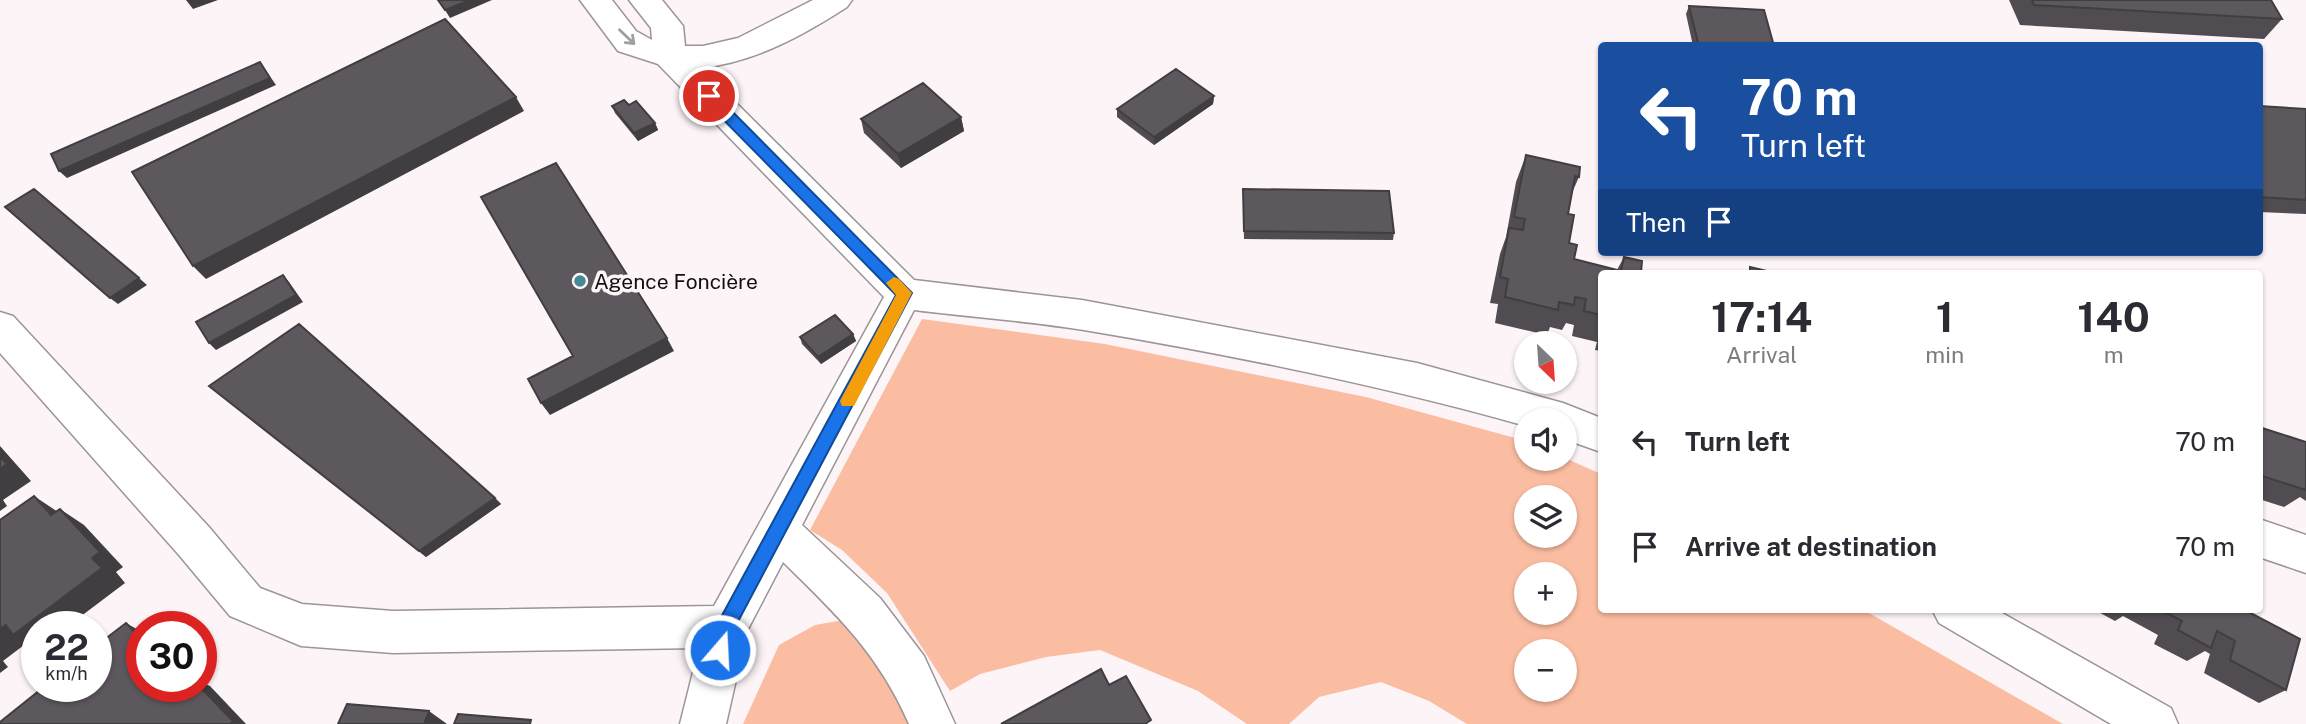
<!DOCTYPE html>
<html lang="en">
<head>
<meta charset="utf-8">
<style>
  :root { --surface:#fff; --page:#f2f2f3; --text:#2b2b33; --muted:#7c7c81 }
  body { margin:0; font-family:"Public Sans",sans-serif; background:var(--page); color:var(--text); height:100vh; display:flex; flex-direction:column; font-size:26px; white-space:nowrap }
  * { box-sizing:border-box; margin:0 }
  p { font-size:23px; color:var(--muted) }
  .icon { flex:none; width:38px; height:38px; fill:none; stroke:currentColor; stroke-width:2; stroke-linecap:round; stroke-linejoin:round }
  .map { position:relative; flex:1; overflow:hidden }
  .sheet { position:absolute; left:1598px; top:270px; width:665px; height:343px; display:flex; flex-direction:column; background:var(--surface); border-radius:7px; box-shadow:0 2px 5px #0004 }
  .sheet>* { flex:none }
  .top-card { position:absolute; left:1598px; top:42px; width:665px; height:214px; border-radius:7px; box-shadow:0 2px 5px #0004; background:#1a4fa0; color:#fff; overflow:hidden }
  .needle { width:46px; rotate:155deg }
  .buttons { position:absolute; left:1514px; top:331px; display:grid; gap:14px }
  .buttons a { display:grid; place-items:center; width:63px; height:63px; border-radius:50%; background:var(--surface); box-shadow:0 2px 5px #0004; font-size:35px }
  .speed { position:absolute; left:21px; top:611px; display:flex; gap:14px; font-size:35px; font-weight:700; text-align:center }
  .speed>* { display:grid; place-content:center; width:91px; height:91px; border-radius:50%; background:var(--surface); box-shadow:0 2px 5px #0004; line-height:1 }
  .speed small { font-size:18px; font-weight:400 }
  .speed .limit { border:10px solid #d22; background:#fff; color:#111 }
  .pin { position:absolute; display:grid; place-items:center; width:60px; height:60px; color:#fff; margin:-30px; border:4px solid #fff; border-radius:50%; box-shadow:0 2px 7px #0007 }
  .me { position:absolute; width:77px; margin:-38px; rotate:19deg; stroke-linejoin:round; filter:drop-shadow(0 0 5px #0008) }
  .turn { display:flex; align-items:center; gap:24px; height:147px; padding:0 28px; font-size:32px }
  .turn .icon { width:91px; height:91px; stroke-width:2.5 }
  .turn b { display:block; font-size:49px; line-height:60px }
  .then { display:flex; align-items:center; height:66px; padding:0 28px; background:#0003; gap:14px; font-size:26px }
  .eta { display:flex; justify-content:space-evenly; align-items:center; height:119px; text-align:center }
  .eta b { font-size:42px; font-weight:700; line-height:49px }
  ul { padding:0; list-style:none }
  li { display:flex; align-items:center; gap:21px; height:105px; padding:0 28px }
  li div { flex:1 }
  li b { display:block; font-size:26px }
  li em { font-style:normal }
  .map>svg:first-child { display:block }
  .green { fill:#fbbda1; fill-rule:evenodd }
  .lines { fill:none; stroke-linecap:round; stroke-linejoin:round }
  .street-casing { stroke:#9c9497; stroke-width:3 }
  .street { fill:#fff; fill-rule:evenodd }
  .wall { fill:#504c51 }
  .shaded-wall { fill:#413e42 }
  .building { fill:#5d585e; stroke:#413e42; stroke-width:2 }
  .oneway { stroke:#a09fa0 }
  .route { fill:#1a73e8; stroke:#114b97; stroke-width:2 }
  .slow { fill:#f59e0b }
  .poi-dot { fill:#448a95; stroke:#fdf4f8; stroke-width:2.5 }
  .labels { text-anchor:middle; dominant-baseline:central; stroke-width:7; stroke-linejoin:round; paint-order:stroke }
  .poi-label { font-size:21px; fill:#120f11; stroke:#fdf4f8; text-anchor:start }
</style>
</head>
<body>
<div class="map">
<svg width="2306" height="724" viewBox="0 0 2306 724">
  <rect width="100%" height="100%" fill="#fdf4f8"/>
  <!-- green -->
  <path class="green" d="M922,319L1105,344L1366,397L1526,441V458H1565L1601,474V609H1862L2063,724H1467L1429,701L1381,682L1319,697L1289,724H1247L1198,691L1100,650L1046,657L980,674L950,691L887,593L842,550L810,530ZM1526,497H1564V536H1526ZM1526,574H1564V612H1526ZM1526,651H1564V690H1526Z
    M850,619L891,678L908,724H743L779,645L815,625Z"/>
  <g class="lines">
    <!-- street casing -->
    <g class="street-casing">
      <path id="street" d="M580,0H612L636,31L652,40L651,28L629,0H662L683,26L685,46H703L738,38L813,0H852L847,7C802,36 755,62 701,68L914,280L1082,300L1417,363L1563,403L1601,418V452L1564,439V420H1526V426C1381,385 1232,355 1084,330C1028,321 971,317 914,310L802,525L880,598L924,656L955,724H909C878,653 837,615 783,562L747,631L726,724H680L699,648L393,653L301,646L230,616L179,555L0,353V312L13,316L209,527L260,588L302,604L393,611L714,606L884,297L658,64L618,51Z
        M2259,519L2306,535V573L2259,557Z
        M1932,609H1995L2171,708L2178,724H2111L1939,623Z"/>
    </g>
    <!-- street -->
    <use href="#street" class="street"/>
  </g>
  <!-- wall -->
  <path class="wall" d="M2009,0H2271L2282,19L2264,39L2020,25Z
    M1689,6L1774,46H1693L1686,14Z
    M1214,96L1213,104L1154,145L1117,117V109Z
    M629,105L655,123L658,130L638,141L615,113L612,106Z
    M2259,106L2306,109V214L2259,212Z
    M961,117L964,131L901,168L864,133L861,119Z
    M1526,155L1579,177L1571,195L1568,214L1569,243L1574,259L1617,270L1624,257L1641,273H1601V351L1595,350L1597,342L1572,336L1574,325L1566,323L1562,330L1550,327L1547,335L1495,323L1498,304L1490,303L1500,254L1506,237L1516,182Z
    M1243,189L1394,233L1393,240L1244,239Z
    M853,334L856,341L821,364L802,344L800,337Z
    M209,386L495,498L501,504L426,557Z
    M2259,427L2306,442V501L2300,497L2284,507L2259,499Z
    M2093,609H2243L2286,690L2259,703L2204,673L2210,654L2205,651L2187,661L2154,644L2158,635L2123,616L2115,621Z"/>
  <!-- shaded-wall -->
  <path class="shaded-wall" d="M186,0H218L193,9Z
    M470,0H492L450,18L445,10Z
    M260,62L276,85L67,178L59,171Z
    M1214,96L1213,104L1154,145V137Z
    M516,97L524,111L206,279L193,266Z
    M961,117L964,131L901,168L898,154Z
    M655,123L658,130L638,141L634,133Z
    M283,275L289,282L303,302L216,350L209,343Z
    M139,278L147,285L118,304L110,298Z
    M853,334L856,341L821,364L818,357Z
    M667,338L674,351L550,415L541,403Z
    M0,446L31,481L3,500L7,506L0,511Z
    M34,496L58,512L51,515Z
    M495,498L501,504L426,557L419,551Z
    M60,509L84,525L123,567L116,572L125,583L68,626H37V646L28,642L3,661L8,667L0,673V629L92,558Z
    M126,623L142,632V640Z
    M201,682L210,686L246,724H230L199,686H201Z
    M152,686H189L161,696Z
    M429,711L447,724H424Z"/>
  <!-- building -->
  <path class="building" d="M438,0H470L445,10Z
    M2032,0H2271L2282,19L2034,5Z
    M1689,6L1764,10L1774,46H1699Z
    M445,19L516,97L193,266L132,172Z
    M260,62L270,78L59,171L51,154Z
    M1176,69L1214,96L1154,137L1117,109Z
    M923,83L961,117L898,154L861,119Z
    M624,100L629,105L636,101L655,123L634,133L612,106Z
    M2259,106L2306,109V200L2259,197Z
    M1526,155L1580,167L1579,177L1575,176L1568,214L1574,215L1569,243L1577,245L1574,259L1621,271L1624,257L1642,261L1641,273H1601V315L1584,311L1586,299L1575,297L1574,305L1559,302L1558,310L1505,297L1508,279L1500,277L1509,228L1523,230L1525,219L1514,217Z
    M556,163L667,338L541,403L528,379L573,356L481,197Z
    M34,189L139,278L110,298L5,207Z
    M1243,189L1389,191L1394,233L1244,231Z
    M1750,267L1775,273H1750Z
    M283,275L296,295L209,343L196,322Z
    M835,315L853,334L818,357L800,337Z
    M299,324L495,498L419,551L209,386Z
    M2259,427L2306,442V490L2259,475Z
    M0,457L7,464L0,469Z
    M34,496L51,515L60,509L100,552L92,558L102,568L13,635L6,625L0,629V520Z
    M2159,609H2243L2300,639L2286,690L2230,660L2235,641L2217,631L2211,648L2178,630L2182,621Z
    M126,623L142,640V686H152L161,696L172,686H199L233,721L230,724H0V722L45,686H96V646Z
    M1101,669L1109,685L1126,676L1151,720L1145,724H1001Z
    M347,704L429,711L424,724H338Z
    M458,714L531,720L530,724H454Z"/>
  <!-- one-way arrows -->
  <defs><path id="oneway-shaft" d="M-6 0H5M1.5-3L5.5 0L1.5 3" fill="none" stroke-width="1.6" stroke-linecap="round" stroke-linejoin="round" transform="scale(1.75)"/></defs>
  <use class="oneway" href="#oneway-shaft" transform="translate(627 37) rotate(44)"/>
  <!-- route -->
  <path class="route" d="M709,91L714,93L912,293L734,629L727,656L720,659L714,656L711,650L719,621L896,295L704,100V93Z"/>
  <!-- slow -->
  <path class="slow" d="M894,277L899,279L912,293L854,406H842L840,401L896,295L886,283Z"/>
  <!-- markers -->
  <circle class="poi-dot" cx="580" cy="281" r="7"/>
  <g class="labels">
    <!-- poi labels -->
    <g class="poi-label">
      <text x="594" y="281">Agence Foncière</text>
    </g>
  </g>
</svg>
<div class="buttons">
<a><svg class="needle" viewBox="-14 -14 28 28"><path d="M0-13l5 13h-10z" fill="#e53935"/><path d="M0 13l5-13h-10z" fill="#7c7c81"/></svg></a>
<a><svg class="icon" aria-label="sound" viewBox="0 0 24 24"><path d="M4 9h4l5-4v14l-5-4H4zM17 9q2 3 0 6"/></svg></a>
<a><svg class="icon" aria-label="layers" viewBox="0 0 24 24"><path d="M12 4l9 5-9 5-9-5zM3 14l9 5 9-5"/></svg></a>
<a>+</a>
<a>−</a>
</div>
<div class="speed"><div>22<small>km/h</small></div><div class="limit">30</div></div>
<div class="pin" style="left:709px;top:96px;background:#d93025"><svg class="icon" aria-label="arrive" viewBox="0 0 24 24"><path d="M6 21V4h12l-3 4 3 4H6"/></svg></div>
<svg class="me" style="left:720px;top:650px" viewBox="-20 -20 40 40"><circle r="17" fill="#1a73e8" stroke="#fff" stroke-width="3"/><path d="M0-11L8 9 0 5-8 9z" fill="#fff"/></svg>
<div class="top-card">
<div class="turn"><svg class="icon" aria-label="left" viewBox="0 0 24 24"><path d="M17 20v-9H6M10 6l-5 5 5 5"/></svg><div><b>70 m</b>Turn left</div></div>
<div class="then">Then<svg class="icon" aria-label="arrive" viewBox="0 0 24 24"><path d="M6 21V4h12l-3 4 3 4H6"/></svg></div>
</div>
<section class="sheet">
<div class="eta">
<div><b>17:14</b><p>Arrival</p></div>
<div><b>1</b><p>min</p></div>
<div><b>140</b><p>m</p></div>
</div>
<ul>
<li><svg class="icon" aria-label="left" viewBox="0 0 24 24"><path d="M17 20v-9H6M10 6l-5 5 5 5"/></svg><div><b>Turn left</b></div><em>70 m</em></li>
<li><svg class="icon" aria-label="arrive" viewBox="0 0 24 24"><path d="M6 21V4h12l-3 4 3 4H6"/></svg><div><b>Arrive at destination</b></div><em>70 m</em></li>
</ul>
</section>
</div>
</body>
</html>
